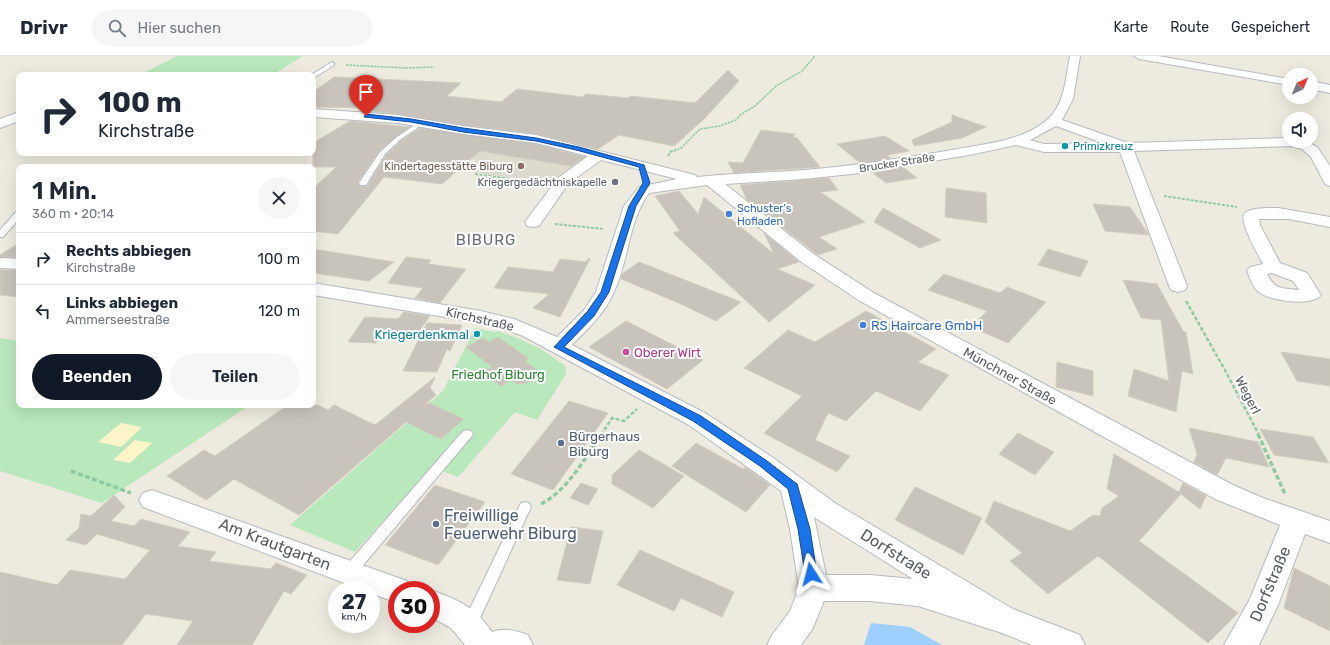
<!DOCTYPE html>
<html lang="de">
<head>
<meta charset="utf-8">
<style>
  :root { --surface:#fff; --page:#f6f6f7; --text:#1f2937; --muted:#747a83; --line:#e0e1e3; --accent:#111827 }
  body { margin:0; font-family:Rubik,sans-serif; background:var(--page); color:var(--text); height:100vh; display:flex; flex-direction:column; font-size:15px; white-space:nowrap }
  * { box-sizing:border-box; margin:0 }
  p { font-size:13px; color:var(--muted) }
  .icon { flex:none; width:22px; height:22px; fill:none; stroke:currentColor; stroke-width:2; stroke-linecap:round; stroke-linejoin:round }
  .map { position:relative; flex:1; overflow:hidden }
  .sheet { position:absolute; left:16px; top:108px; width:300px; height:244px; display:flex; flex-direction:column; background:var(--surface); border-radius:8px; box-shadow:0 4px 16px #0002 }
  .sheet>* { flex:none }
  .guide { position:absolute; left:16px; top:16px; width:300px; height:84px; border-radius:8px; box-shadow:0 4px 16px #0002; background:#fff; color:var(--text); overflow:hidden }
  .needle { width:26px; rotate:44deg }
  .controls { position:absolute; left:1282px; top:12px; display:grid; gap:8px }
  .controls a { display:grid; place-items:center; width:36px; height:36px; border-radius:50%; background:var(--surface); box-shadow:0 4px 16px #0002; font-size:20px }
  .speed { position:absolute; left:328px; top:525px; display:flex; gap:8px; font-size:20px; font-weight:700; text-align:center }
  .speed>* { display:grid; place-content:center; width:52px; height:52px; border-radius:50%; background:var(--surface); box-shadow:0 4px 16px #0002; line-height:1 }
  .speed small { font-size:10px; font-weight:400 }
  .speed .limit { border:6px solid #d22; background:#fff; color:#111 }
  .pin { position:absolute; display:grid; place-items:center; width:34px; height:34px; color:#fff; margin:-41px -17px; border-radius:50% 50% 50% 0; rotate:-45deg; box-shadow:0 0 4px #0007 }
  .pin .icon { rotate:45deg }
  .me { position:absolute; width:44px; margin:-22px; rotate:351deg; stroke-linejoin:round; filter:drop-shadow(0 0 3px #0008) }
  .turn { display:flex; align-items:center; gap:14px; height:84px; padding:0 16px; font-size:18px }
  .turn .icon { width:52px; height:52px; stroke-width:2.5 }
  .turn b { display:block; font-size:28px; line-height:34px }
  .round { display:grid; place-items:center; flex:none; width:42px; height:42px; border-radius:21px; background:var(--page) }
  .summary { display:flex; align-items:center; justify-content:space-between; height:68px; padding:0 16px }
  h1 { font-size:24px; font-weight:600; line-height:30px }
  .primary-button { display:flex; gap:8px; margin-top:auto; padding:8px 16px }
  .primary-button a { flex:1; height:46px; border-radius:24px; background:var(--accent); color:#fff; font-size:16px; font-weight:600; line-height:46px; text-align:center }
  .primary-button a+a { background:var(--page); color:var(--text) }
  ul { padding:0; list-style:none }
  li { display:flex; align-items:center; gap:12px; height:52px; padding:0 16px; border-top:1px solid var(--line) }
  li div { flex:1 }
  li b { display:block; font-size:15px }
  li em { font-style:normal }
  header { display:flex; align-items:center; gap:24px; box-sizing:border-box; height:56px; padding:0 20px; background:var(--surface); border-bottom:1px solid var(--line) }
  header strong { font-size:19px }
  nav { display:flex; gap:22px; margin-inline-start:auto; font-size:14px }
  .search { width:280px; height:36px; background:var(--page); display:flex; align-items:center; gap:10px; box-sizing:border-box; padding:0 14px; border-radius:22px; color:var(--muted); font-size:15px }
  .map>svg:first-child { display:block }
  .education { fill:#dddace }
  .green { fill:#b8e8bb }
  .sand { fill:#fef4c9 }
  .water { fill:#9dcfff }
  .building { fill:#c8c4bc; stroke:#d2cdbd }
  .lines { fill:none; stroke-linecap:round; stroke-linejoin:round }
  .lane-casing { stroke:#b7bac0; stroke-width:2 }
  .street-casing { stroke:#b7bac0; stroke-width:2 }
  .path-far3 { stroke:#91c9a3; stroke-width:1.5; stroke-dasharray:2.5 1; stroke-linecap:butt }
  .path-far2 { stroke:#91c9a3; stroke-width:2; stroke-dasharray:3 1.5; stroke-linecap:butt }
  .path-far1 { stroke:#91c9a3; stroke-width:2.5; stroke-dasharray:4 2; stroke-linecap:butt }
  .path { stroke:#91c9a3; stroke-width:3.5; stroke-dasharray:5 2.5; stroke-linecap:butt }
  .lane { fill:#fff; fill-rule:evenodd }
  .street { fill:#fff; fill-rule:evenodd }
  .route { fill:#1a73e8; stroke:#114b97 }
  .culture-dot { fill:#0f9aa8; stroke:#fff; stroke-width:1.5 }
  .education-dot { fill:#8d6e63; stroke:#fff; stroke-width:1.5 }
  .worship-dot { fill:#6b7280; stroke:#fff; stroke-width:1.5 }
  .shop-dot { fill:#3f7fe0; stroke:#fff; stroke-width:1.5 }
  .hotel-dot { fill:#d1479c; stroke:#fff; stroke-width:1.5 }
  .service-dot { fill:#5c6f8a; stroke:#fff; stroke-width:1.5 }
  .labels { text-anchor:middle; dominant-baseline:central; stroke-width:4; stroke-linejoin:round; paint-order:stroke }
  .far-culture-label { font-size:11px; fill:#0d838f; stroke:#fff; text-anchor:start }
  .far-street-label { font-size:11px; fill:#585c62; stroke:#fff }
  .far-education-label { font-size:11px; fill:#785e54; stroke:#fff; text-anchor:end }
  .far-worship-label { font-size:11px; fill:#5b616d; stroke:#fff; text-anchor:end }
  .far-shop-label { font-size:11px; fill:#366cbe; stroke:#fff; text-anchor:start }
  .street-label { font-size:13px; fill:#585c62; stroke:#fff }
  .shop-label { font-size:13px; fill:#366cbe; stroke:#fff; text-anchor:start }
  .culture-label { font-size:13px; fill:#0d838f; stroke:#fff; text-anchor:end }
  .hotel-label { font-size:13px; fill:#b23c85; stroke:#fff; text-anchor:start }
  .park-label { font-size:13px; fill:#2c8635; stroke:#fff }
  .service-label { font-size:13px; fill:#4e5e75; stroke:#fff; text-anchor:start }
  .quarter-label { font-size:15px; letter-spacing:1px; fill:#696e74; stroke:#fff }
  .near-service-label { font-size:16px; fill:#4e5e75; stroke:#fff; text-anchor:start }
  .near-street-label { font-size:16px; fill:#585c62; stroke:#fff }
</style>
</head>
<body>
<header>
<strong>Drivr</strong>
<div class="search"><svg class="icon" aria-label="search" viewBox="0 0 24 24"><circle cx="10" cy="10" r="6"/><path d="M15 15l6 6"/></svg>Hier suchen</div>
<nav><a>Karte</a><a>Route</a><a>Gespeichert</a></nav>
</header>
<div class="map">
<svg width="1330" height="589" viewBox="0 0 1330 589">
  <rect width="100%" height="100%" fill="#edebdf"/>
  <!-- education -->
  <path class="education" d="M481,84L565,101L580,105L548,127L466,115L476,104L459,102Z"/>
  <!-- green -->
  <path class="green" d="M177,0H303L272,19H139Z
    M475,272L494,276L498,275C525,285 544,292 566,311V318L537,364L515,356L458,421L432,411L355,496L290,469L443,335Z
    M0,282L19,285V349H250L102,447L0,415Z"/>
  <!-- sand -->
  <path class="sand" d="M121,367L142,371L121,391L98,386Z
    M135,384L152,387L130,407L113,404Z"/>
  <!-- water -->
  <path class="water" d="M871,567L910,571L942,589H864Z"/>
  <!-- building -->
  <path class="building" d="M728,14L739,25L704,63L674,90L619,79L598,93L536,78L463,69L398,58L367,55L372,52L313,51V36L334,21L461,27L447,40L501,46L517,33L583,41L586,38L628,42L630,40L695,47Z
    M952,59L986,71L962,82L914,90L912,84L952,66Z
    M350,65L410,71L379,95L358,126L360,130H367L386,99L402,84L420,72L536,88L585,101L571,110L480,95L442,128L384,121L338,178L313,175V133L336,111H313V87Z
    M761,74L795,78L793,81L797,82L820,111L734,117L728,106L743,107Z
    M885,80L909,95L887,99L891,102L860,107L837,88Z
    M903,111L917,122L886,127L873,117Z
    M829,122L838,134L820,136L865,166L819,181L837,193L818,199L747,144L740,129Z
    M946,132L986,137L987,167L945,161Z
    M679,135L698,158L704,141L774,198L764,177L799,206L777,213L815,229L769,266L673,177L680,175L655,140Z
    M1093,148L1130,151L1149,179L1105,175Z
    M883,152L941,184L920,192L874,166Z
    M19,187V202L0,201V199Z
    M313,193L394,206L369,225L313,217Z
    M1048,193L1088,205L1080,221L1038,209Z
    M406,201L431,204L428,208L466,213L440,247L415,242L423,232L388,227Z
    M589,202L590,203L560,261L533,252L549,238L494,232L508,211L553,216L560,203L585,206Z
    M639,206L741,246L716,265L681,248L621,223L622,218Z
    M0,214H19V241L0,239Z
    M944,218L1000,237L1007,231L1046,246L1008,287L971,271L987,255L928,234Z
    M1123,224L1157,228L1183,275L1186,276L1193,318L1182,315L1176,356L1128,340L1134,313L1169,325L1161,264L1141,262Z
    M866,255L936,293L918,306L949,319L920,355L876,335L846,365L828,357L815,384L850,400L837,416L764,377L802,340L744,312L788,274L815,286Z
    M404,256L430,260L414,282L381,280L376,287L348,286L365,261L398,263Z
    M626,265L689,297L703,304L667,333L589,291Z
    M427,267L462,269L450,295L447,293L437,316L403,315Z
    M498,281L528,302L526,306L543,318L527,327L517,328L511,324L501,330L483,316L492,311L466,291L483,282L489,286Z
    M1281,296L1330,303V330L1297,325Z
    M1057,306L1093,315V340L1056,331Z
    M435,321L430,332L436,339L424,349L429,347L464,363L441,383L406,366L299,459L234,423L206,444L167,420L204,394L215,400L288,349H318L328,354L334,349L375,369Z
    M569,345L608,357L553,434L511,418Z
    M1189,372L1258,386L1269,411L1226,402L1217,419L1194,406L1197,398Z
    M1260,373L1313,381L1329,407L1274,399Z
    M1018,377L1054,396L1035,419L999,398Z
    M696,387L743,413L745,411L770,429L746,456L672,410Z
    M639,394L684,420L653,452L612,428V419Z
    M1114,398L1179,436L1183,427L1206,440L1200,453L1181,438L1139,485L1238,557L1208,587L1098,500L1048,538L1010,505L1022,497L985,466L994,445L1070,475L1093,459L1100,460L1102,452L1119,440L1107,433Z
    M581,427L598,433L588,449L570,442Z
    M435,429L485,446L438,509L385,489Z
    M915,431L982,462L963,499L895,464Z
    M114,439L125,451L111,465L134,470L141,463L190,476L178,490L216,496L209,505L270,513L276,507L307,519L291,538L284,535L252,589H177L193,565L146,558L122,589H0V516L57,529L70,514L125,523L150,494L97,478L86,489L66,484L79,472L81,458L91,460Z
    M571,471L603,475L590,528L557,524Z
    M640,494L734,536L722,561L681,542L674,555L617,529Z
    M1294,512L1330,530V575L1284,552Z"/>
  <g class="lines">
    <!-- lane casing -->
    <g class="lane-casing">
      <path id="lane" d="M332,6L334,7V9L315,21L313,22V19H311Z
        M421,65L426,66L401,83L385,98L366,129H360L359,127L380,96L397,81Z
        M16,156H19V163L3,181H0V174Z
        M467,374L471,375L473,378L471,381L354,520L349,522L344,520L342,516L344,512L463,375Z
        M525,446L529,447L531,451L475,573L470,575L465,573L463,568L465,563L519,451L521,447Z"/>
    </g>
    <!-- street casing -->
    <g class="street-casing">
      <path id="street" d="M1070,0H1080L1073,43L1062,64L1128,87L1289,82V85H1306L1317,91L1330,110V130L1325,128L1311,101L1302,93L1292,90L1134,95L1187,230L1185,234L1178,236L1171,234L1169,230L1120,96H1044L1016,89L969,99L861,117L803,123L725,128L812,197L874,237L1233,429L1263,442L1330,465V487L1305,478L1278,549L1259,589H1224L1250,543L1280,469L1215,443L860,245L800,205L707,129L649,137C628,166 629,204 614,236C605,257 588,273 572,289L705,357L772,401L835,447L1013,553L1080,579L1085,589H1032L999,576L918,550L870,545H824L812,574L801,589H767L772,579L790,555L799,532L790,473L781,435L689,369L523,280L501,272L481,267L313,239V227L481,255L514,263L557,281L584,254L596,236L624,150L639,131L677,123L601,104L568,128L539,170L533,171L527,170L525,166L558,122L588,100L536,87L463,78L398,67L313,61V53L398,59L463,70L536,79L695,119L697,121C733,117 769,117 805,114C855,110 904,102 952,94C984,88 1025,85 1049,62C1065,47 1066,20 1070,0ZM1056,70L1103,87L1044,88L1030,84ZM814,461L817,463L913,523L870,519H826Z
        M1134,0H1158L1289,23V29L1139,3Z
        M1311,25L1330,29V37L1311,33Z
        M19,56V65L0,72V63Z
        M1278,152L1330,161V171L1289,163H1259L1260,169L1280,207L1307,217L1321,239C1312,251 1270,245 1259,236C1253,232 1250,222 1247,215L1250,211L1263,208C1259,200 1237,163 1245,157C1253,151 1269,152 1278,152ZM1272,217L1293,225L1299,234C1282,232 1275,234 1267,218Z
        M0,202L19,203V213L0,212Z
        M152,434L407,525L412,534H397V547L371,537V534H363L143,451L139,444L143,437Z
        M430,534H431C459,544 475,551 492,576C503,572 517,574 528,579L533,589H465L451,572L431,561Z"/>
    </g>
    <!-- path-far3 -->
    <path class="path-far3" d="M346,9L407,12L434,11
      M674,95L681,92L700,73L720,70L736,64L740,59L755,50L776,30L802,15L815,0"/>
    <!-- path-far2 -->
    <path class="path-far2" d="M668,100L670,96L676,94
      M475,118L540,127
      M1164,140L1237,151
      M555,168L604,173"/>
    <!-- path-far1 -->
    <path class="path-far1" d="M1186,245L1226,316L1259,379
      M601,379L612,362L624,365L637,353"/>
    <!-- path -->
    <path class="path" d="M1258,378L1285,438
      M71,415L131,437
      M541,448C568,434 585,402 601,378"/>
    <!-- lane -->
    <use href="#lane" class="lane"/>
    <!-- street -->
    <use href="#street" class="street"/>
  </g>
  <!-- route -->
  <path class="route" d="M366,58L411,63L463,72L536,82L579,91L644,109L650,127L636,150L609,236L594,260L564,291L701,360L767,405L797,428L810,473L817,518L816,521L811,523L807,521L805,518L798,473L788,433L760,410L693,365L554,291L587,256L601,236L629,150L643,127L639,111L576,94L536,85L463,76L411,66L364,61Z"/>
  <!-- markers -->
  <g class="culture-dot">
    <circle cx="1065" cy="90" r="4"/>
    <circle cx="477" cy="278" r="4"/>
  </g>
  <circle class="education-dot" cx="521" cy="110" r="4"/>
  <circle class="worship-dot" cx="615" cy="126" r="4"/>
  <g class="shop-dot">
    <circle cx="729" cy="158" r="4"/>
    <circle cx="863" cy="269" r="4"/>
  </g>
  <circle class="hotel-dot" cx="626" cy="296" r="4"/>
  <g class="service-dot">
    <circle cx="561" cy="387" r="4"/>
    <circle cx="436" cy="468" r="4"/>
  </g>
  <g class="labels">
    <!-- far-culture labels -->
    <g class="far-culture-label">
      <text x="1073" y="90">Primizkreuz</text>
    </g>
    <!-- far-street labels -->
    <g class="far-street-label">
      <text transform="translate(897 107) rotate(-9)">Brucker Straße</text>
    </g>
    <!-- far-education labels -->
    <g class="far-education-label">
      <text x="513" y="110">Kindertagesstätte Biburg</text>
    </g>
    <!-- far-worship labels -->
    <g class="far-worship-label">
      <text x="607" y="126">Kriegergedächtniskapelle</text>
    </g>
    <!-- far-shop labels -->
    <g class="far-shop-label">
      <text x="737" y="152">Schuster's<tspan x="737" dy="13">Hofladen</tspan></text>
    </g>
    <!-- street labels -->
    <g class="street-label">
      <text transform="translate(480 263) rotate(13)">Kirchstraße</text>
      <text transform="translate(1010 320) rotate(29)">Münchner Straße</text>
      <text transform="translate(1248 339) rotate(63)">Wegerl</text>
    </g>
    <!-- shop labels -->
    <g class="shop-label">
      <text x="871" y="269">RS Haircare GmbH</text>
    </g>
    <!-- culture labels -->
    <g class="culture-label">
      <text x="469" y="278">Kriegerdenkmal</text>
    </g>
    <!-- hotel labels -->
    <g class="hotel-label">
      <text x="634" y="296">Oberer Wirt</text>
    </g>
    <!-- park labels -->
    <g class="park-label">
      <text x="498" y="318">Friedhof Biburg</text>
    </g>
    <!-- service labels -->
    <g class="service-label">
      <text x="569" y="380">Bürgerhaus<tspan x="569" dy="15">Biburg</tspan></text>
    </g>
    <!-- quarter labels -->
    <g class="quarter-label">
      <text x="486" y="184">BIBURG</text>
    </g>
    <!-- near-service labels -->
    <g class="near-service-label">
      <text x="444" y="459">Freiwillige<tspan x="444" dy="18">Feuerwehr Biburg</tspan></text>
    </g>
    <!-- near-street labels -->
    <g class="near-street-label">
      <text transform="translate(275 488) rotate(21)">Am Krautgarten</text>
      <text transform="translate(896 498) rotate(32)">Dorfstraße</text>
      <text transform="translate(1270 528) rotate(-67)">Dorfstraße</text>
    </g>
  </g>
</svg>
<div class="controls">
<a><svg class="needle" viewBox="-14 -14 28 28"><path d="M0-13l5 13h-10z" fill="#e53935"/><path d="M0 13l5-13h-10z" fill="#747a83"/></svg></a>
<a><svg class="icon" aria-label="sound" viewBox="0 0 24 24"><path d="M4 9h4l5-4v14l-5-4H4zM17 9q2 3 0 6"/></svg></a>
</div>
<div class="speed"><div>27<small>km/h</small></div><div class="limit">30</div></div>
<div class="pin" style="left:366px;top:60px;background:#d93025"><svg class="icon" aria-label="arrive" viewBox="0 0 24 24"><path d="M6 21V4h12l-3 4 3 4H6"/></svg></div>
<svg class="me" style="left:811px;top:518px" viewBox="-20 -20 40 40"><path d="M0-17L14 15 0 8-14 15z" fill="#1a73e8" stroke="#fff" stroke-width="4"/></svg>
<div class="guide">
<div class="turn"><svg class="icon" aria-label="right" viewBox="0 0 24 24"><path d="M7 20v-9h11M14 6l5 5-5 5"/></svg><div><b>100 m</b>Kirchstraße</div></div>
</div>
<section class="sheet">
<div class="summary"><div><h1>1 Min.</h1><p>360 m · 20:14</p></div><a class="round"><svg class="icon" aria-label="close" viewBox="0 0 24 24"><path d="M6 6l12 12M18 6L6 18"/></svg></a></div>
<ul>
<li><svg class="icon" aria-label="right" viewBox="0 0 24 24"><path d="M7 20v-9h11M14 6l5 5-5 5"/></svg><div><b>Rechts abbiegen</b><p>Kirchstraße</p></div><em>100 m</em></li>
<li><svg class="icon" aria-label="left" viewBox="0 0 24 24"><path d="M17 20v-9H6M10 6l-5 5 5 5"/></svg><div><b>Links abbiegen</b><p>Ammerseestraße</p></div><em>120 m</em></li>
</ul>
<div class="primary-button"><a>Beenden</a><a>Teilen</a></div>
</section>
</div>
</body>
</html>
